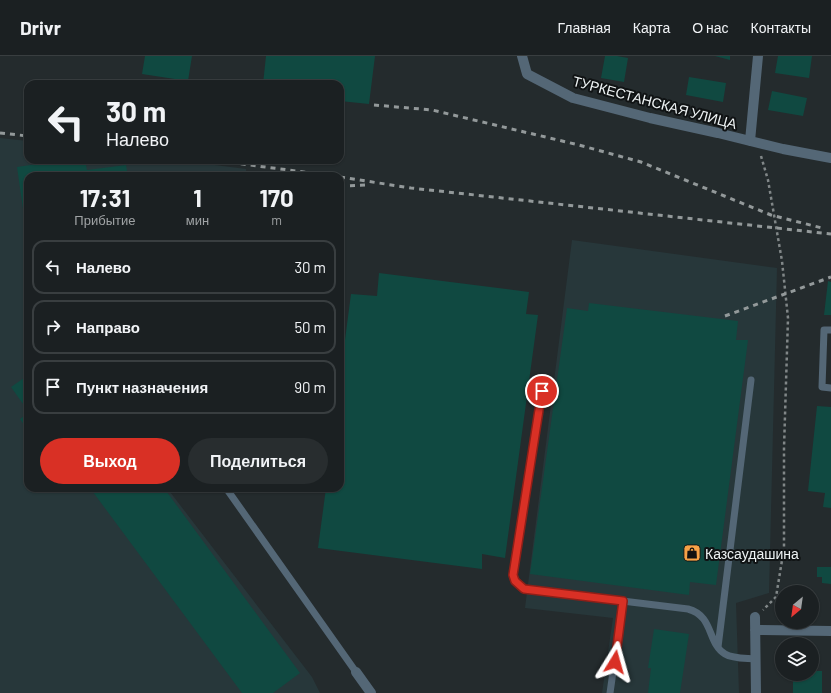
<!DOCTYPE html>
<html lang="ru">
<head>
<meta charset="utf-8">
<style>
  :root { --surface:#1b2022; --page:#282d2f; --text:#f1f3f6; --muted:#a0a3a5; --line:#393e40; --accent:#d93025 }
  body { margin:0; font-family:Barlow,sans-serif; background:var(--page); color:var(--text); height:100vh; display:flex; flex-direction:column; font-size:15px; white-space:nowrap }
  * { box-sizing:border-box; margin:0 }
  p { font-size:13px; color:var(--muted) }
  .icon { flex:none; width:22px; height:22px; fill:none; stroke:currentColor; stroke-width:2; stroke-linecap:round; stroke-linejoin:round }
  .map { position:relative; flex:1; overflow:hidden }
  .panel { position:absolute; left:24px; top:116px; width:320px; height:320px; display:flex; flex-direction:column; background:var(--surface); border-radius:12px; box-shadow:0 1px 3px #0004,0 0 0 1px var(--line) }
  .panel>* { flex:none }
  .hud { position:absolute; left:24px; top:24px; width:320px; height:84px; border-radius:12px; box-shadow:0 1px 3px #0004,0 0 0 1px var(--line); background:#1b2022; color:var(--text); overflow:hidden }
  .needle { width:26px; rotate:209deg }
  .controls { position:absolute; left:775px; top:529px; display:grid; gap:8px }
  .controls a { display:grid; place-items:center; width:44px; height:44px; border-radius:50%; background:var(--surface); box-shadow:0 1px 3px #0004,0 0 0 1px var(--line); font-size:20px }
  .pin { position:absolute; display:grid; place-items:center; width:34px; height:34px; color:#fff; margin:-17px; border:2px solid #fff; border-radius:50%; box-shadow:0 1px 4px #0007 }
  .me { position:absolute; width:44px; margin:-22px; rotate:8deg; stroke-linejoin:round; filter:drop-shadow(0 0 3px #0008) }
  .turn { display:flex; align-items:center; gap:14px; height:84px; padding:0 16px; font-size:18px }
  .turn .icon { width:52px; height:52px; stroke-width:2.5 }
  .turn b { display:block; font-size:28px; line-height:34px }
  .eta { display:flex; justify-content:space-evenly; align-items:center; height:68px; text-align:center }
  .eta b { font-size:24px; font-weight:700; line-height:28px }
  .action { display:flex; gap:8px; margin-top:auto; padding:8px 16px }
  .action a { flex:1; height:46px; border-radius:24px; background:var(--accent); color:#fff; font-size:16px; font-weight:700; line-height:46px; text-align:center }
  .action a+a { background:var(--page); color:var(--text) }
  ul { padding:0; list-style:none }
  li { display:flex; align-items:center; gap:12px; height:54px; margin:0 8px 6px; padding:0 8px; border:2px solid var(--line); border-radius:12px }
  li div { flex:1 }
  li b { display:block; font-size:15px }
  li em { font-style:normal }
  header { display:flex; align-items:center; gap:24px; box-sizing:border-box; height:56px; padding:0 20px; background:var(--surface); border-bottom:1px solid var(--line) }
  header strong { font-size:19px }
  nav { display:flex; gap:22px; margin-inline-start:auto; font-size:14px }
  .map>svg:first-child { display:block }
  .built { fill:#27373a }
  .building { fill:#104941 }
  .lines { fill:none; stroke-linecap:round; stroke-linejoin:round }
  .path { stroke:#818788; stroke-width:2.5; stroke-dasharray:3 3; stroke-linecap:butt }
  .lane { stroke:#546776; stroke-width:7 }
  .street { stroke:#546776; stroke-width:10 }
  .rail { stroke:#93999a; stroke-width:3; stroke-dasharray:5 5; stroke-linecap:butt }
  .route-casing { stroke:#8d1f18; stroke-width:10 }
  .route { stroke:#d93025; stroke-width:7 }
  .labels { text-anchor:middle; dominant-baseline:central; stroke-width:4; stroke-linejoin:round; paint-order:stroke }
  .street-label { font-size:14px; fill:#eef3f4; stroke:#101314 }
  .poi-label { font-size:14px; fill:#eef3f4; stroke:#101314; text-anchor:start }
</style>
</head>
<body>
<header>
<strong>Drivr</strong>
<nav><a>Главная</a><a>Карта</a><a>О нас</a><a>Контакты</a></nav>
</header>
<div class="map">
<svg width="831" height="637" viewBox="0 0 831 637">
  <rect width="100%" height="100%" fill="#242b2d"/>
  <!-- built -->
  <path class="built" d="M0,82L28,85V104H176L246,113V120H28V432H167L312,621L320,637H0Z
    M572,184L777,212L769,537L736,547L739,637H602L613,562L525,552Z"/>
  <!-- building -->
  <path class="building" d="M145,0H192L188,25L142,18Z
    M266,0H375L369,48L340,45V28H263Z
    M605,0H617L628,2L624,26L601,22Z
    M715,0H730V4Z
    M778,0H812L809,22L775,17Z
    M689,21L726,27L723,46L686,39Z
    M772,35L807,42L803,60L768,54Z
    M64,104H85L87,114L126,109L128,120H28V159L24,160L17,111Z
    M379,217L529,236L526,258L538,259L505,502L482,498V513L318,492L326,432H340V322L351,238L377,240Z
    M828,225L831,226V259H824Z
    M589,247L738,265L736,284H748L716,529L690,526L689,539L530,518L567,252L588,255Z
    M24,322L28,328V355L11,331Z
    M817,350L831,351V452L823,451L825,437L808,435Z
    M28,357V375L20,363Z
    M90,432H164L300,617L273,637H242Z
    M817,511H831V528L822,527V521H817Z
    M654,573L689,578L680,637H648L651,612H648Z
    M812,615H822V637H793V618H812Z"/>
  <g class="lines">
    <!-- path -->
    <path class="path" d="M761,100L768,124L782,205L788,262L784,392V492L776,541L763,554"/>
    <!-- lane -->
    <path class="lane" d="M831,274H824L822,331L831,332
      M542,335L513,519L515,525L524,533L688,553C714,560 707,587 725,598C733,603 746,602 756,603
      M226,432L356,616
      M718,591L751,324
      M610,637L623,545"/>
    <!-- street -->
    <path class="street" d="M522,0L527,18L573,42L650,62L718,77L783,93L831,102
      M750,85L758,0
      M755,561L756,637
      M755,574L831,575
      M356,616L371,637"/>
    <!-- rail -->
    <path class="rail" d="M374,49L432,54L579,89L641,106L771,159L822,172
      M0,77L28,80
      M211,104L335,120
      M340,121L411,132L831,178
      M340,130L368,129
      M725,260L831,221"/>
  </g>
  <g class="lines">
    <!-- route casing -->
    <g class="route-casing">
      <path id="route" d="M542,335L513,519L515,525L524,533L623,545L615,606"/>
    </g>
    <!-- route -->
    <use href="#route" class="route"/>
  </g>
  <!-- icons -->
  <defs>
    <g id="shop-square" transform="scale(0.9)"><rect x="-9" y="-9" width="18" height="18" rx="4" fill="#f6a247" stroke="#101314"/><path d="M-5-2.5h2.3a2.7 3.5 0 0 1 5.4 0H5L5.5 6h-11ZM-1.5-2.5h3a1.5 2.3 0 0 0-3 0Z" fill="#111"/></g>
  </defs>
  <g fill-rule="evenodd">
    <use href="#shop-square" x="692" y="497"/>
  </g>
  <g class="labels">
    <!-- street labels -->
    <g class="street-label">
      <text transform="translate(655 46) rotate(15)">ТУРКЕСТАНСКАЯ УЛИЦА</text>
    </g>
    <!-- poi labels -->
    <g class="poi-label">
      <text x="705" y="497">Казсаудашина</text>
    </g>
  </g>
</svg>
<div class="controls">
<a><svg class="needle" viewBox="-14 -14 28 28"><path d="M0-13l5 13h-10z" fill="#e53935"/><path d="M0 13l5-13h-10z" fill="#a0a3a5"/></svg></a>
<a><svg class="icon" aria-label="layers" viewBox="0 0 24 24"><path d="M12 4l9 5-9 5-9-5zM3 14l9 5 9-5"/></svg></a>
</div>
<div class="pin" style="left:542px;top:335px;background:#d93025"><svg class="icon" aria-label="arrive" viewBox="0 0 24 24"><path d="M6 21V4h12l-3 4 3 4H6"/></svg></div>
<svg class="me" style="left:615px;top:606px" viewBox="-20 -20 40 40"><path d="M0-17L14 15 0 8-14 15z" fill="#d93025" stroke="#fff" stroke-width="4"/></svg>
<div class="hud">
<div class="turn"><svg class="icon" aria-label="left" viewBox="0 0 24 24"><path d="M17 20v-9H6M10 6l-5 5 5 5"/></svg><div><b>30 m</b>Налево</div></div>
</div>
<section class="panel">
<div class="eta">
<div><b>17:31</b><p>Прибытие</p></div>
<div><b>1</b><p>мин</p></div>
<div><b>170</b><p>m</p></div>
</div>
<ul>
<li><svg class="icon" aria-label="left" viewBox="0 0 24 24"><path d="M17 20v-9H6M10 6l-5 5 5 5"/></svg><div><b>Налево</b></div><em>30 m</em></li>
<li><svg class="icon" aria-label="right" viewBox="0 0 24 24"><path d="M7 20v-9h11M14 6l5 5-5 5"/></svg><div><b>Направо</b></div><em>50 m</em></li>
<li><svg class="icon" aria-label="arrive" viewBox="0 0 24 24"><path d="M6 21V4h12l-3 4 3 4H6"/></svg><div><b>Пункт назначения</b></div><em>90 m</em></li>
</ul>
<div class="action"><a>Выход</a><a>Поделиться</a></div>
</section>
</div>
</body>
</html>
